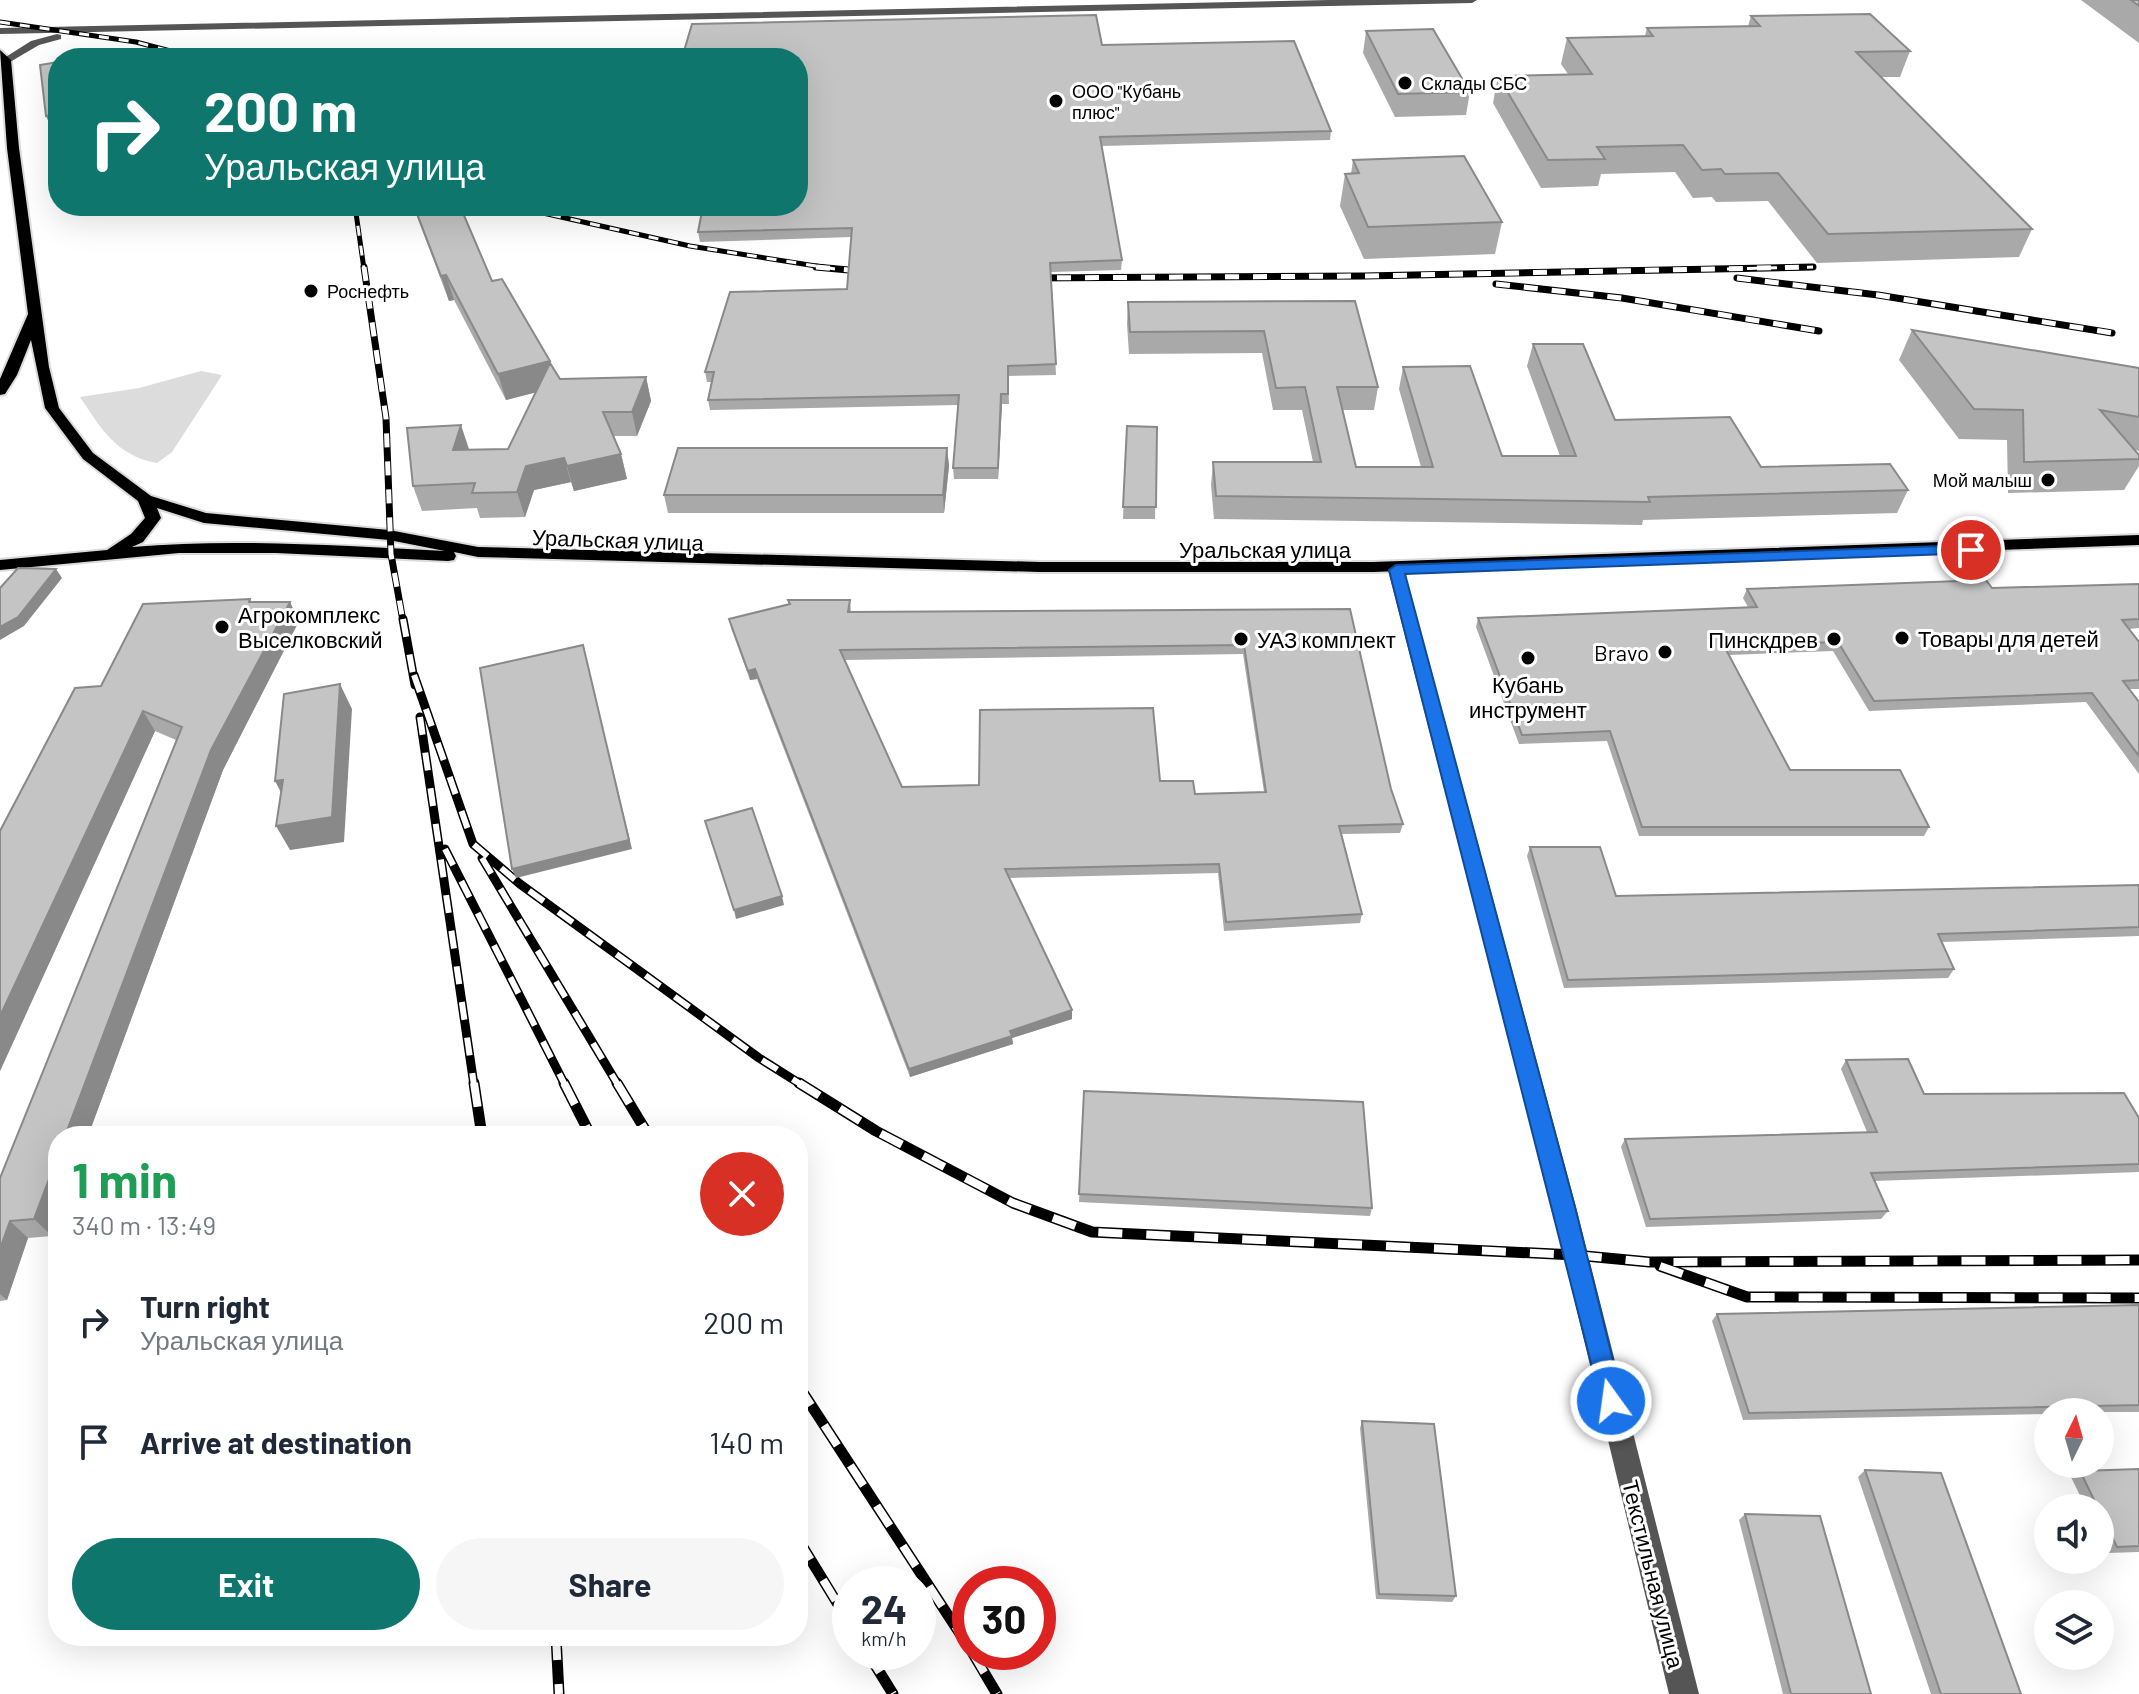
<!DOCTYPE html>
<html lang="en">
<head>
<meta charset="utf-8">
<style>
  :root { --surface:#fff; --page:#f6f6f7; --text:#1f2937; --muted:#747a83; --accent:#0f766e }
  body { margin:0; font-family:Barlow,sans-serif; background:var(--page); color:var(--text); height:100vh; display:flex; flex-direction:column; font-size:30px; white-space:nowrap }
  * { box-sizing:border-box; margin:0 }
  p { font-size:26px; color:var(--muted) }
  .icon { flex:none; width:44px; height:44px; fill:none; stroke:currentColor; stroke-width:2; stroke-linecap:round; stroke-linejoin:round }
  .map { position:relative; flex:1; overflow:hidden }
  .side { position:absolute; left:48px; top:1126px; width:760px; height:520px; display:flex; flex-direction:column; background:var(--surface); border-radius:32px; box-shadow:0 8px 32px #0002 }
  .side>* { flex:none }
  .guide { position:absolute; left:48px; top:48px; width:760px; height:168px; border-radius:32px; box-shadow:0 8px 32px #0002; background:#0f766e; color:#fff; overflow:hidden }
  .needle { width:52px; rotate:5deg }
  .controls { position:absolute; left:2034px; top:1398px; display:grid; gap:16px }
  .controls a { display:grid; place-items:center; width:80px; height:80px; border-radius:50%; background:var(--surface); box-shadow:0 8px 32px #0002; font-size:40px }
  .speed { position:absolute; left:832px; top:1566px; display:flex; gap:16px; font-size:40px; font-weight:700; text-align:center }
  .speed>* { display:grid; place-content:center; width:104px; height:104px; border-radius:50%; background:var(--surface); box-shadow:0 8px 32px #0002; line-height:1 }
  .speed small { font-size:20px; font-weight:400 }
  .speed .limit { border:12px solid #d22; background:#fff; color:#111 }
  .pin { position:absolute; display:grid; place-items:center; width:68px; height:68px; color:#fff; margin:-34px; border:4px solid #fff; border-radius:50%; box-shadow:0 2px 8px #0007 }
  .me { position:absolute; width:88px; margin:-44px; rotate:346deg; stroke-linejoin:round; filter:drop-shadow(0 0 6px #0008) }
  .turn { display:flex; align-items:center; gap:28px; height:168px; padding:0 24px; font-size:36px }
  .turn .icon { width:104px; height:104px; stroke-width:2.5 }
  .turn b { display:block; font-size:56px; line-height:68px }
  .round { display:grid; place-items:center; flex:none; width:84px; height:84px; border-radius:42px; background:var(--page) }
  .summary { display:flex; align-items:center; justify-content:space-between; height:136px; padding:0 24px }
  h1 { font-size:48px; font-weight:700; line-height:60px; color:#1e9e55 }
  .action { display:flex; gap:16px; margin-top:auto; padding:16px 24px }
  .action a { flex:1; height:92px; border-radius:48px; background:var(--accent); color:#fff; font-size:32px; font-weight:700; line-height:92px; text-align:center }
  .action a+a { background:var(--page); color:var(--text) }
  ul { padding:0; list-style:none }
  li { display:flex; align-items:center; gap:24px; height:120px; padding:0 24px }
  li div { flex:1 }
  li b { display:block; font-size:30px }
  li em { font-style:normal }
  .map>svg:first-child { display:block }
  .green { fill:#dcdcdc }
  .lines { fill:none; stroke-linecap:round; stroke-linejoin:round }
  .major-casing { stroke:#dbdbdb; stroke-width:4 }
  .minor { fill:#555; fill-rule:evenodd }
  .major { fill:#000; fill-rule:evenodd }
  .rail-far3-casing { stroke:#000; stroke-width:5 }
  .rail-far2-casing { stroke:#000; stroke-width:7 }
  .rail-far1-casing { stroke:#000; stroke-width:9 }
  .rail-casing { stroke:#000; stroke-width:11 }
  .rail-far3 { stroke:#fff; stroke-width:3; stroke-dasharray:10; stroke-linecap:butt }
  .rail-far2 { stroke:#fff; stroke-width:5; stroke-dasharray:14; stroke-linecap:butt }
  .rail-far1 { stroke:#fff; stroke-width:6; stroke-dasharray:18; stroke-linecap:butt }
  .rail { stroke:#fff; stroke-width:8; stroke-dasharray:24; stroke-linecap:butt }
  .wall { fill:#a9a9a9; fill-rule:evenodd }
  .shaded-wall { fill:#898989 }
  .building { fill:#c4c4c4; stroke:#898989; stroke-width:2; fill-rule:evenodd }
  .route { fill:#1a73e8; stroke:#114b97; stroke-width:2 }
  .poi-dot { fill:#000; stroke:#fff; stroke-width:3 }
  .labels { text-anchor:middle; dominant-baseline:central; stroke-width:6; stroke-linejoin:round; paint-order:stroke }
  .far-poi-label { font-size:18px; fill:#000; stroke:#fff; text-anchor:start }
  .street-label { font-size:22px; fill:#000; stroke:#fff }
  .poi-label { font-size:22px; fill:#000; stroke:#fff; text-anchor:start }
</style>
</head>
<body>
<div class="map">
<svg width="2139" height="1694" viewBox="0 0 2139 1694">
  <rect width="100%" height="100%" fill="#fff"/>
  <!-- green -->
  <path class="green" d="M201,371L222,375L172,452L157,463C116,456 101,428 80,397L139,388Z"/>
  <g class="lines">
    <!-- major casing -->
    <g class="major-casing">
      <path id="major" d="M0,50L11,60L19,148L49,367L59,408L93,453L151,496L206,513L389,530L478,547L1040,562H1373L2139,535V545L1373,572H1040L478,557L454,552L456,556L454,560L448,561L276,553H179L0,570V560L107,550L131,534L145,518L138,501L83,459L45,408L31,340L17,375L5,394L0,395V379L28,314L7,148ZM157,508L204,523L389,540L445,551C341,546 236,538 132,547L143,542L161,518Z"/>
    </g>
    <!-- minor -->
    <path class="minor" d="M1329,0H1477L1472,3L0,34V28Z
      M57,34L61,35V39L39,45L10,62L1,60L31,41Z
      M1396,565L1404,570L1576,1207L1699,1694H1669L1552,1207L1388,570Z"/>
    <!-- major -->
    <use href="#major" class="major"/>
    <!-- rail-far3 casing -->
    <g class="rail-far3-casing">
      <path id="rail-far3" d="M0,22L136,42L197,58
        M355,206L364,269
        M512,206L690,246L835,269
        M1727,269L1813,267"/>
    </g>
    <!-- rail-far2 casing -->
    <g class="rail-far2-casing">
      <path id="rail-far2" d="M364,267L386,418L391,554L403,621
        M816,267L870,272
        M1029,278L1364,276L1813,267
        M1737,278L1878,295L2112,333
        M1496,284L1622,298L1819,331"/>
    </g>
    <!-- rail-far1 casing -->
    <g class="rail-far1-casing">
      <path id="rail-far1" d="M403,619L415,685
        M414,675L473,844L520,884L759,1058L802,1085
        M420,717L474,1085
        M445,849L565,1085
        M482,858L618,1085"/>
    </g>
    <!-- rail casing -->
    <g class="rail-casing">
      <path id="rail" d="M474,1083L482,1136
        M564,1083L591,1136
        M617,1083L649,1136
        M799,1083L876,1131L1013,1203L1092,1232L1575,1255L1649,1262L2139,1260
        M1660,1266L1747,1297L2139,1298
        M798,1385L970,1649
        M798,1539L850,1624
        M556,1636L559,1694
        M867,1652L893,1694
        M972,1652L997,1694"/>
    </g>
    <!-- rail-far3 -->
    <use href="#rail-far3" class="rail-far3"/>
    <!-- rail-far2 -->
    <use href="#rail-far2" class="rail-far2"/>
    <!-- rail-far1 -->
    <use href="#rail-far1" class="rail-far1"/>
    <!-- rail -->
    <use href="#rail" class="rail"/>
  </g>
  <!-- wall -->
  <path class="wall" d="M2081,0H2139V43Z
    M1751,16L1910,51L1900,77H1881L2032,229L2019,257L1817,263L1768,201L1716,202L1712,197L1693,198L1675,172L1601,174L1598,186L1541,188L1493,103L1498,76L1568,74L1561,64L1567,38L1645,36L1647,28L1748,26Z
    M1366,31L1470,92L1466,115L1395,117L1363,53Z
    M1102,45L1331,131L1330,140L1102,146L1122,260L1121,270L1051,272L1056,375L1008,376L1009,404H1002L998,479H954L953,468L958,405L710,410L708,400L711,382H707L705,372L847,289L851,237L700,242L698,232Z
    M1353,160L1502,222L1495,254L1364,259L1340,206L1345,174H1351Z
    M413,206H460L492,281L560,379L646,377L651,401L637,436H614L621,454L627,479L574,491L571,482L534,490L525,517L480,518L477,508L422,511L413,486L469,450L508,449L536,392L506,400L454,300L449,301Z
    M1355,301L1378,387L1374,410H1342L1356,467H1421L1399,389L1403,367L1502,456H1560L1527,366L1533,344L1615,420L1761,467L1908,490L1897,513L1643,520L1642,525L1214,519L1211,485L1213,462H1313L1302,410H1273L1262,353L1129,354L1127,324L1128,302Z
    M1912,330L2139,368V451L2135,450L2139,455V466L2124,490L2008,493L2007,440L1959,439L1899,360Z
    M1127,426L1157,427L1155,519H1123Z
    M947,448L949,466L944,513H668L664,495Z
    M2139,584V628L2129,629L2139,642V689H2129L2139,702V774L2086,702L1869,711L1833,651L1729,655L1790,770L1929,827L1924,836H1639L1607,741L1519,744L1476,627L1478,618L1748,607L1743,598L1747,589L1992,588Z
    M250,599L252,602L299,621L223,770L88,1136H58V1219L52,1236L28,1238L7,1300L0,1301V1178L176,740L155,731L0,1071V831Z
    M788,600H850L851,612L1350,609L1391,789L1403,824L1400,833L1342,834L1362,914L1360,923L1224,931L1218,873L1009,878L1072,1019L1012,1038L1013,1044L910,1077L757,679L750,680L731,628L729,619L789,605ZM1243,654L1264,792L1195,794L902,787L844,660Z
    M1530,847L1616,896L2139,885V936L1941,942L1954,969L1948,978L1564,988L1527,856Z
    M1846,1060L1924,1094L2139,1118V1172L1874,1181L1888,1211L1881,1219L1646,1227L1621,1147L1625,1139L1867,1132L1841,1069Z
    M1084,1091L1372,1208L1370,1216L1079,1202Z
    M2139,1305V1412H2048V1414L1743,1420L1712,1321L1717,1314Z
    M1362,1421L1456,1596L1452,1602L1376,1599L1360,1428Z
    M2139,1469V1552L2107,1553L2100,1538V1508H2086L2071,1477L2080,1471Z
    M1865,1470L2021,1694H1931L1858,1477Z
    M1745,1514L1871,1694H1783L1739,1520Z"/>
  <!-- shaded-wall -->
  <path class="shaded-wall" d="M58,114V131L53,132L46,116Z
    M446,275L454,300L449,301L441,276Z
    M550,361L557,387L506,400L498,374Z
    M646,377L651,401L637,436L632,412Z
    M1001,394L1002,404L998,479V468Z
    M461,425L469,449L462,474L453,450Z
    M947,448L949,466L944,513L943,495Z
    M621,454L627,479L574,491L567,466Z
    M564,458L571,482L534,490L525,517L517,492L526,466Z
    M56,569L62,578L24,626L0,640V627Z
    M290,602L299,621L223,770L88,1136H65L211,750Z
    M583,645L632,849L516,878L512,869Z
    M755,669L757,679L750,680L748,671Z
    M340,684L352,709L344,842L290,850L276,826Z
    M143,711L155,731L0,1071V1016Z
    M283,780L288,806L275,781Z
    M782,896L784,905L736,919L734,910Z
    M1072,1010V1019L1012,1038L1013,1044L910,1077L909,1069L1010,1031Z
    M58,1155V1219L52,1236L34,1219Z
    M10,1221L28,1238L7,1300L0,1294V1249Z"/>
  <!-- building -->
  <path class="building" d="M2131,0H2139V6Z
    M1870,14L1910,51L1856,52L2032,229L1828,234L1778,173L1725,174L1721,169L1702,170L1683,145L1597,147L1605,159L1548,160L1498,76L1592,74L1567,38L1653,36L1647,28L1760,26L1751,16Z
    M1096,15L1102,45L1294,41L1331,131L1100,137L1122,260L1050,263L1056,364L1008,366V394H1001L998,468H953L959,395L708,400L714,372H705L730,292L847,289L852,228L698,232L703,206H798V58H682L692,24Z
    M1433,29L1470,92L1398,94L1366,31Z
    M58,62V114L46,116L40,65Z
    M1464,156L1502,222L1368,227L1345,174L1359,173L1353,160Z
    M414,206H460L492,281L502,279L550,361L498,374L446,275L441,276Z
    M1355,301L1378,387H1337L1356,467H1433L1403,367L1470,366L1502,456H1576L1533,344H1583L1615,420L1730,417L1761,467L1890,464L1908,490L1648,497L1650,502L1216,496L1213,462H1321L1305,387L1276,388L1264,331L1130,332L1128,302Z
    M1912,330L2139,368V417L2100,410L2139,455V459L2024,462L2023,410L1974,409Z
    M550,363L560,379L646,377L632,412H603L621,454L567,466L564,458L526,466L517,492L472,493L475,483L413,486L407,428L461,425L453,450L508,449Z
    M1127,426L1157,427L1156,507H1123Z
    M678,448H947L943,495H664Z
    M18,568L56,569L18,617L0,627V588Z
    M1986,580L1992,588L2139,584V619L2122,620L2139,642V680L2123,681L2139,702V756L2092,693L1874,701L1838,642L1724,646L1790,770H1900L1929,827H1642L1610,731L1522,735L1478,618L1757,607L1747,589Z
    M250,599L249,602H290L211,750L65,1136H58V1155L34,1219L10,1221L0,1249V1178L182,727L143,711L0,1016V831L75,688L101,686L143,604Z
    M788,600H850L848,612L1350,609L1391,789L1403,824L1339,826L1362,914L1226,922L1219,864L1005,869L1072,1010L1010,1031L1012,1036L909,1069L755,669L748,671L729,619L790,604ZM1244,645L1266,792L1195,794L1193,781H1160L1153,708L980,710L979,785L902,787L840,650Z
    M583,645L629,840L512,869L480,668Z
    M340,684L332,817L276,826L283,780L275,781L284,694Z
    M752,808L782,896L734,910L705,821Z
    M1530,847H1600L1616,896L2139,885V927L1938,934L1954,969L1568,980Z
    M1908,1059L1924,1094L2124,1093L2139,1118V1164L1871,1173L1888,1211L1650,1219L1625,1139L1877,1132L1846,1060Z
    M1084,1091L1363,1102L1372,1208L1079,1194Z
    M2139,1305V1405L1749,1413L1717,1314Z
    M1362,1421L1434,1424L1456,1596L1379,1594Z
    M2139,1469V1546L2117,1547L2100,1512V1508H2098L2080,1471Z
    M1865,1470L1941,1473L2021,1694H1941Z
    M1745,1514L1820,1516L1871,1694H1791Z"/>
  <!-- route -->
  <path class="route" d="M1971,545L1976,546V553L1405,574L1575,1207L1623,1401L1620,1410L1611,1413L1603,1410L1389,570L1396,565Z"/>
  <!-- markers -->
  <g class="poi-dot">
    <circle cx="1405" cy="83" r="8"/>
    <circle cx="1056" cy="101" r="8"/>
    <circle cx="311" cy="291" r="8"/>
    <circle cx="2048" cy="480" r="8"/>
    <circle cx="222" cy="627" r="8"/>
    <circle cx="1902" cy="638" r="8"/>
    <circle cx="1241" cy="639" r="8"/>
    <circle cx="1834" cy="639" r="8"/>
    <circle cx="1665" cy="652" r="8"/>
    <circle cx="1528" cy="658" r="8"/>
  </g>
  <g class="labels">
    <!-- far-poi labels -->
    <g class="far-poi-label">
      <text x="1421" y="83">Склады СБС</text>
      <text x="1072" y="91">ООО "Кубань<tspan x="1072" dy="21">плюс"</tspan></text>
      <text x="327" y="291">Роснефть</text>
      <text x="2032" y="480" text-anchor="end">Мой малыш</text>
    </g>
    <!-- street labels -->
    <g class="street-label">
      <text transform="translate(618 539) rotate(2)">Уральская улица</text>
      <text x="1265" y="549">Уральская улица</text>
      <text transform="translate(1654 1574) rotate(76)">Текстильная улица</text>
    </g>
    <!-- poi labels -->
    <g class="poi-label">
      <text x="238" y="614">Агрокомплекс<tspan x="238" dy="25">Выселковский</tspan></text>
      <text x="1918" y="638">Товары для детей</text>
      <text x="1257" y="639">УАЗ комплект</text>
      <text x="1818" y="639" text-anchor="end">Пинскдрев</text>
      <text x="1649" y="652" text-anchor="end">Bravo</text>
      <text x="1528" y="684" text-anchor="middle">Кубань<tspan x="1528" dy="25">инструмент</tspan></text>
    </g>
  </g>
</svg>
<div class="controls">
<a><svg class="needle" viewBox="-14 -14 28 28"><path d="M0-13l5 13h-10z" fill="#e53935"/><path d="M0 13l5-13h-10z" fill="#747a83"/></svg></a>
<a><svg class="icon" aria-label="sound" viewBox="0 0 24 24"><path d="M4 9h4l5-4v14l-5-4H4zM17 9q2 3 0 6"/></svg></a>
<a><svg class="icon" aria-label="layers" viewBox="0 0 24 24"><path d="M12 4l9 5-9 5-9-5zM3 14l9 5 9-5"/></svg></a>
</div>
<div class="speed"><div>24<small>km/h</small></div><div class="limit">30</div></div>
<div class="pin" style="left:1971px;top:550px;background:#d93025"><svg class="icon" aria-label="arrive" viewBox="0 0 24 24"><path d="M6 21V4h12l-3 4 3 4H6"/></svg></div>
<svg class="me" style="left:1611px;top:1401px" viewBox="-20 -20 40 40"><circle r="17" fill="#1a73e8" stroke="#fff" stroke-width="3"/><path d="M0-11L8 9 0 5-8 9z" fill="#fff"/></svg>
<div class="guide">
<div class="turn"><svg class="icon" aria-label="right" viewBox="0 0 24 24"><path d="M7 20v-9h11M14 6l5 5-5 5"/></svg><div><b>200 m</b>Уральская улица</div></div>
</div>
<section class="side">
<div class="summary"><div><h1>1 min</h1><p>340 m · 13:49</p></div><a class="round" style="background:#d93025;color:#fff"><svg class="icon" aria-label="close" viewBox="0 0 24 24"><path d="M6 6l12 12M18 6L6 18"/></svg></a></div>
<ul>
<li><svg class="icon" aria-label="right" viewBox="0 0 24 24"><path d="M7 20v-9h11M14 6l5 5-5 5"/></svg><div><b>Turn right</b><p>Уральская улица</p></div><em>200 m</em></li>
<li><svg class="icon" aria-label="arrive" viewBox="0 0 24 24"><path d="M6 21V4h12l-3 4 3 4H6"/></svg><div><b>Arrive at destination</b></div><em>140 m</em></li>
</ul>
<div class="action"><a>Exit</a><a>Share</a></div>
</section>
</div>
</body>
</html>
